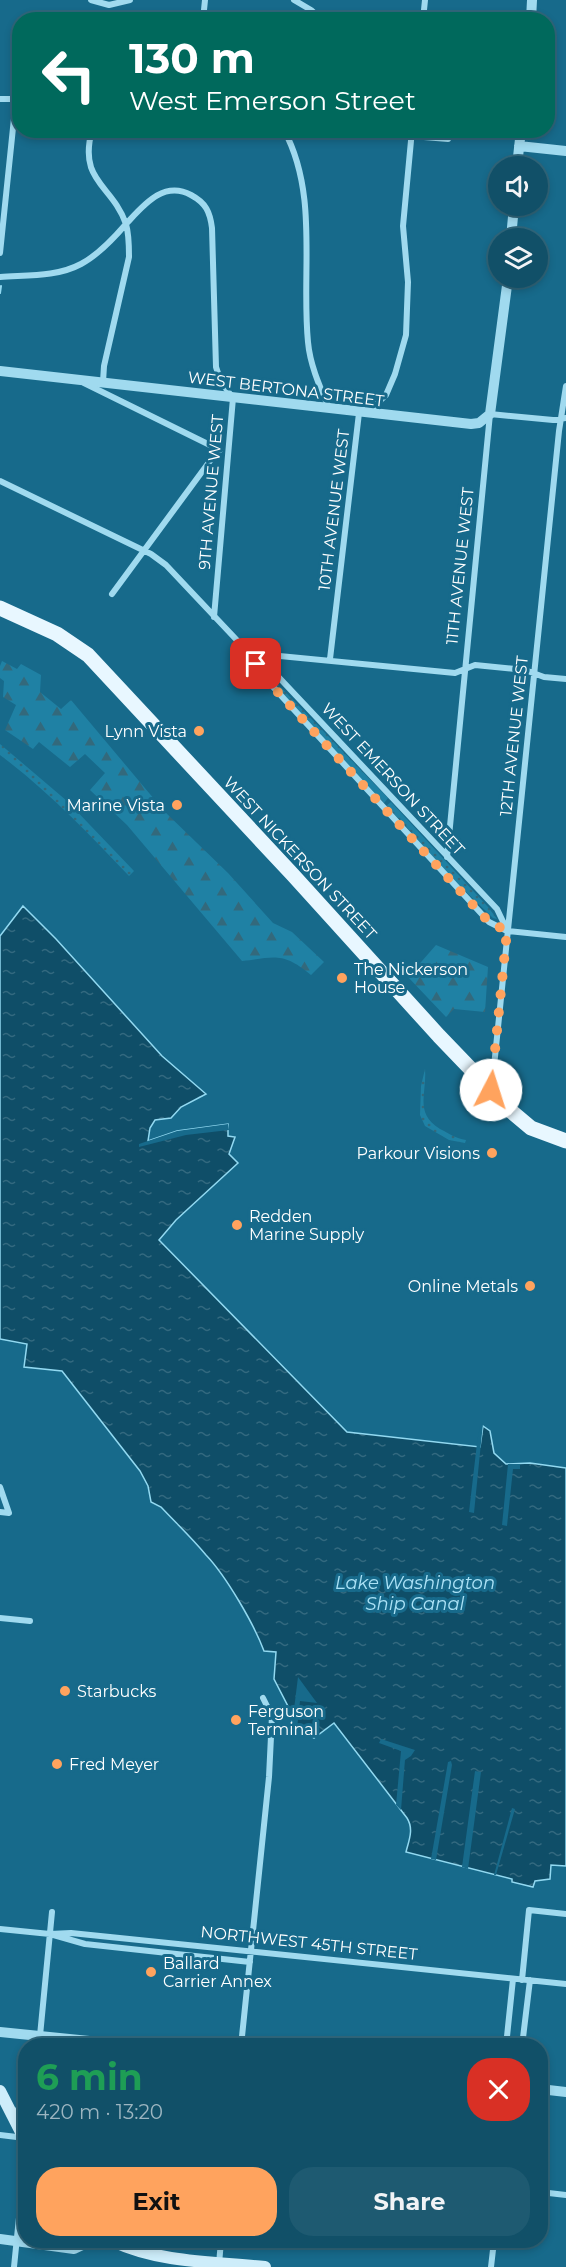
<!DOCTYPE html>
<html lang="en">
<head>
<meta charset="utf-8">
<style>
  :root { --surface:#115068; --page:#1e5a71; --text:#f1f3f6; --muted:#9cb5c0; --line:#30677c; --accent:#ffa35e }
  body { margin:0; font-family:Montserrat,sans-serif; background:var(--page); color:var(--text); height:100vh; display:flex; flex-direction:column; font-size:22px; white-space:nowrap }
  * { box-sizing:border-box; margin:0 }
  p { font-size:20px; color:var(--muted) }
  .icon { flex:none; width:33px; height:33px; fill:none; stroke:currentColor; stroke-width:2; stroke-linecap:round; stroke-linejoin:round }
  .map { position:relative; flex:1; overflow:hidden }
  .sheet { position:absolute; left:18px; top:2038px; width:530px; height:210px; display:flex; flex-direction:column; background:var(--surface); border-radius:24px; box-shadow:0 3px 9px #0003,0 0 0 2px var(--line) }
  .sheet>* { flex:none }
  .top-card { position:absolute; left:12px; top:12px; width:543px; height:126px; border-radius:24px; box-shadow:0 3px 9px #0003,0 0 0 2px var(--line); background:#00695c; color:#fff; overflow:hidden }
  .tools { position:absolute; left:488px; top:156px; display:grid; gap:12px }
  .tools a { display:grid; place-items:center; width:60px; height:60px; border-radius:50%; background:var(--surface); box-shadow:0 3px 9px #0003,0 0 0 2px var(--line); font-size:30px }
  .pin { position:absolute; display:grid; place-items:center; width:51px; height:51px; color:#fff; margin:-26px; border-radius:12px; box-shadow:0 3px 9px #0006 }
  .me { position:absolute; width:66px; margin:-33px; rotate:5deg; stroke-linejoin:round; filter:drop-shadow(0 0 4px #0008) }
  .turn { display:flex; align-items:center; gap:21px; height:126px; padding:0 18px; font-size:27px }
  .turn .icon { width:78px; height:78px; stroke-width:2.5 }
  .turn b { display:block; font-size:42px; line-height:51px }
  .round { display:grid; place-items:center; flex:none; width:63px; height:63px; border-radius:24px; background:var(--page) }
  .head { display:flex; align-items:center; justify-content:space-between; height:102px; padding:0 18px }
  h1 { font-size:36px; font-weight:700; line-height:45px; color:#1e9e55 }
  .cta { display:flex; gap:12px; margin-top:auto; padding:12px 18px }
  .cta a { flex:1; height:69px; border-radius:24px; background:var(--accent); color:#111; font-size:24px; font-weight:700; line-height:69px; text-align:center }
  .cta a+a { background:var(--page); color:var(--text) }
  .map>svg:first-child { display:block }
  .grass { fill:url(#grass-dots) }
  .forest { fill:url(#forest-firs) }
  .water { fill:url(#water-ripples); stroke:#92d9f1; stroke-width:1.5 }
  .pier { fill:#176a8b }
  .lines { fill:none; stroke-linecap:round; stroke-linejoin:round }
  .stream { stroke:#92d9f1; stroke-width:2 }
  .minor { stroke:#a0daef; stroke-width:6 }
  .tertiary { stroke:#a0daef; stroke-width:10 }
  .secondary { stroke:#cdedfa; stroke-width:12 }
  .primary { stroke:#e8f7ff; stroke-width:15 }
  .route { stroke:#ffa35e; stroke-width:10; stroke-dasharray:0 18 }
  .poi-dot { fill:#ffa35e; stroke:#176a8b; stroke-width:2 }
  .labels { text-anchor:middle; dominant-baseline:central; stroke-width:6; stroke-linejoin:round; paint-order:stroke }
  .street-label { font-size:16px; fill:#fff; stroke:#176a8b }
  .poi-label { font-size:16px; fill:#fff; stroke:#176a8b; text-anchor:start }
  .water-label { font-size:18px; font-style:italic; fill:#ace2f6; stroke:#176a8b }
</style>
</head>
<body>
<div class="map">
<svg width="566" height="2267" viewBox="0 0 566 2267">
  <defs>
    <pattern id="grass-dots" width="8" height="8" patternUnits="userSpaceOnUse" patternTransform="scale(1.5)"><rect width="8" height="8" fill="#1f81a4"/><path d="M2 2h.1M6 6h.1" fill="none" stroke="#33697c" stroke-width="1.8" stroke-linecap="round"/></pattern>
    <pattern id="forest-firs" width="22" height="20" patternUnits="userSpaceOnUse" patternTransform="scale(1.5)"><rect width="22" height="20" fill="#1f81a4"/><path d="M5 1l3.5 6h-7zM16 11l3.5 6h-7z" fill="#33697c"/></pattern>
    <pattern id="water-ripples" width="26" height="14" patternUnits="userSpaceOnUse" patternTransform="scale(1.5)"><rect width="26" height="14" fill="#0f4e68"/><path d="M2 4q2-2 4 0t4 0M15 11q2-2 4 0t4 0" fill="none" stroke="#33697f"/></pattern>
  </defs>
  <rect width="100%" height="100%" fill="#176a8b"/>
  <!-- grass -->
  <path class="grass" d="M265,671L388,798L384,803L266,677L263,673Z
    M0,744L67,801L134,871L129,876C88,833 48,791 0,755Z
    M391,802L488,907L497,919L493,918L434,861L406,826L386,806Z
    M425,1069C427,1094 414,1113 440,1129C450,1134 455,1138 466,1140L465,1143L449,1140L425,1126L420,1115L421,1086Z"/>
  <!-- forest -->
  <path class="forest" d="M2,661L17,669L21,664L41,675L40,692L61,709L71,700L165,812L228,873L273,923L292,932L324,962L311,975C283,952 276,957 242,961L127,825L90,790L105,773L85,754L70,767L39,742L33,749L5,730L16,705L3,697L4,681L0,678V666Z
    M436,945L488,967L485,1012L454,1009L446,1017L408,977Z"/>
  <!-- water -->
  <path class="water" d="M23,906L56,939L162,1056L206,1094L181,1107L171,1118L155,1120L150,1128L148,1141L177,1131L228,1124V1136L235,1137L229,1154L238,1163L176,1220L159,1240L347,1432L480,1447L483,1426L490,1431L494,1453L506,1464L530,1463L566,1468V1866L551,1865L550,1879L535,1881L533,1887L512,1882V1879L406,1852C409,1840 414,1829 407,1818L334,1723L314,1738L292,1725V1714L274,1679L276,1652L264,1651C254,1624 226,1576 206,1555C192,1538 176,1523 161,1507L151,1502L148,1486L140,1471L62,1371L24,1367L27,1344L0,1339V936Z"/>
  <!-- pier -->
  <path class="pier" d="M228,1124L229,1130L186,1135L139,1147V1144L177,1131Z
    M483,1423L474,1513L469,1512L477,1443L480,1426Z
    M508,1464H520V1469H513L507,1526L502,1525Z
    M298,1677L317,1703L300,1701L297,1729L292,1725Z
    M381,1739L415,1750L411,1756L405,1760L401,1810L396,1805L401,1751L379,1743Z
    M451,1761L452,1765L436,1860L431,1859L448,1762Z
    M475,1771L481,1772L468,1869L462,1867Z
    M512,1808L515,1809L496,1875H494Z"/>
  <g class="lines">
    <!-- stream -->
    <path class="stream" d="M0,293L1,286"/>
    <!-- minor -->
    <path class="minor" d="M91,0L109,5L130,0
      M294,0L311,10L322,20
      M203,20L205,0
      M423,20L425,0
      M0,99H17
      M92,130C78,182 112,184 126,224C129,234 129,246 129,257L104,366L103,382
      M284,130C319,195 301,272 308,342C310,365 320,387 329,408
      M397,130L412,136L448,139
      M0,253L16,99
      M0,277C27,275 57,277 81,264C98,255 114,238 126,224C143,206 163,180 191,195C206,203 210,212 212,228L216,367L221,382L233,398L214,617
      M84,383L220,450
      M0,481L151,554L166,565L249,653L263,676L489,922L507,931L566,937
      M112,594L218,450
      M250,653L455,673L475,665L525,670L544,677L566,679
      M252,655L271,669L497,909L507,930
      M330,659L359,413L372,408L386,395L395,374L406,335L408,282L403,226L412,130
      M447,857L490,414L553,420L566,418
      M492,1086L559,431L566,386
      M0,1487L9,1513L0,1512
      M0,1618L30,1621
      M0,1929L50,1934L85,1944L250,1962
      M50,1934L71,1933L566,1984
      M522,1980L529,1910L566,1914
      M39,2046L52,1912
      M241,2046L269,1777L272,1716L263,1698
      M506,2046L513,1979
      M522,2046L530,1980
      M11,2113L26,2106
      M0,2135L25,2138
      M540,2192L566,2195
      M219,2264L221,2241
      M14,2267L23,2178L26,2173
      M491,2267L494,2241"/>
    <!-- tertiary -->
    <path class="tertiary" d="M531,20L532,0
      M519,146L566,151
      M517,166L521,130
      M511,238L514,206
      M0,371L471,424L479,423L490,414L508,278
      M0,2032L139,2046
      M540,2089L566,2092
      M0,2239L74,2249L91,2241"/>
    <!-- secondary -->
    <path class="secondary" d="M0,2091L26,2142
      M113,2241C159,2263 216,2262 265,2267"/>
    <!-- primary -->
    <path class="primary" d="M0,608L57,634L88,655L293,875L439,1036L512,1112L531,1128L566,1141"/>
  </g>
  <g class="lines">
    <!-- route -->
    <path class="route" d="M256,664L262,675L474,906L489,922L507,931L491,1090"/>
  </g>
  <!-- markers -->
  <g class="poi-dot">
    <circle cx="199" cy="731" r="6"/>
    <circle cx="177" cy="805" r="6"/>
    <circle cx="342" cy="978" r="6"/>
    <circle cx="492" cy="1153" r="6"/>
    <circle cx="237" cy="1225" r="6"/>
    <circle cx="530" cy="1286" r="6"/>
    <circle cx="65" cy="1691" r="6"/>
    <circle cx="236" cy="1720" r="6"/>
    <circle cx="57" cy="1764" r="6"/>
    <circle cx="151" cy="1972" r="6"/>
  </g>
  <g class="labels">
    <!-- street labels -->
    <g class="street-label">
      <text transform="translate(286 389) rotate(7)">WEST BERTONA STREET</text>
      <text transform="translate(211 492) rotate(-85)">9TH AVENUE WEST</text>
      <text transform="translate(334 510) rotate(-83)">10TH AVENUE WEST</text>
      <text transform="translate(460 566) rotate(-84)">11TH AVENUE WEST</text>
      <text transform="translate(514 736) rotate(-84)">12TH AVENUE WEST</text>
      <text transform="translate(393 779) rotate(47)">WEST EMERSON STREET</text>
      <text transform="translate(300 858) rotate(47)">WEST NICKERSON STREET</text>
      <text transform="translate(309 1943) rotate(6)">NORTHWEST 45TH STREET</text>
    </g>
    <!-- poi labels -->
    <g class="poi-label">
      <text x="187" y="731" text-anchor="end">Lynn Vista</text>
      <text x="165" y="805" text-anchor="end">Marine Vista</text>
      <text x="354" y="969">The Nickerson<tspan x="354" dy="18">House</tspan></text>
      <text x="480" y="1153" text-anchor="end">Parkour Visions</text>
      <text x="249" y="1216">Redden<tspan x="249" dy="18">Marine Supply</tspan></text>
      <text x="518" y="1286" text-anchor="end">Online Metals</text>
      <text x="77" y="1691">Starbucks</text>
      <text x="248" y="1711">Ferguson<tspan x="248" dy="18">Terminal</tspan></text>
      <text x="69" y="1764">Fred Meyer</text>
      <text x="163" y="1963">Ballard<tspan x="163" dy="18">Carrier Annex</tspan></text>
    </g>
    <!-- water labels -->
    <g class="water-label">
      <text x="415" y="1583">Lake Washington<tspan x="415" dy="21">Ship Canal</tspan></text>
    </g>
  </g>
</svg>
<div class="tools">
<a><svg class="icon" aria-label="sound" viewBox="0 0 24 24"><path d="M4 9h4l5-4v14l-5-4H4zM17 9q2 3 0 6"/></svg></a>
<a><svg class="icon" aria-label="layers" viewBox="0 0 24 24"><path d="M12 4l9 5-9 5-9-5zM3 14l9 5 9-5"/></svg></a>
</div>
<div class="pin" style="left:256px;top:664px;background:#d93025"><svg class="icon" aria-label="arrive" viewBox="0 0 24 24"><path d="M6 21V4h12l-3 4 3 4H6"/></svg></div>
<svg class="me" style="left:491px;top:1090px" viewBox="-20 -20 40 40"><circle r="19" fill="#fff"/><path d="M0-13L10 11 0 6-10 11z" fill="#ffa35e"/></svg>
<div class="top-card">
<div class="turn"><svg class="icon" aria-label="left" viewBox="0 0 24 24"><path d="M17 20v-9H6M10 6l-5 5 5 5"/></svg><div><b>130 m</b>West Emerson Street</div></div>
</div>
<section class="sheet">
<div class="head"><div><h1>6 min</h1><p>420 m · 13:20</p></div><a class="round" style="background:#d93025;color:#fff"><svg class="icon" aria-label="close" viewBox="0 0 24 24"><path d="M6 6l12 12M18 6L6 18"/></svg></a></div>
<div class="cta"><a>Exit</a><a>Share</a></div>
</section>
</div>
</body>
</html>
